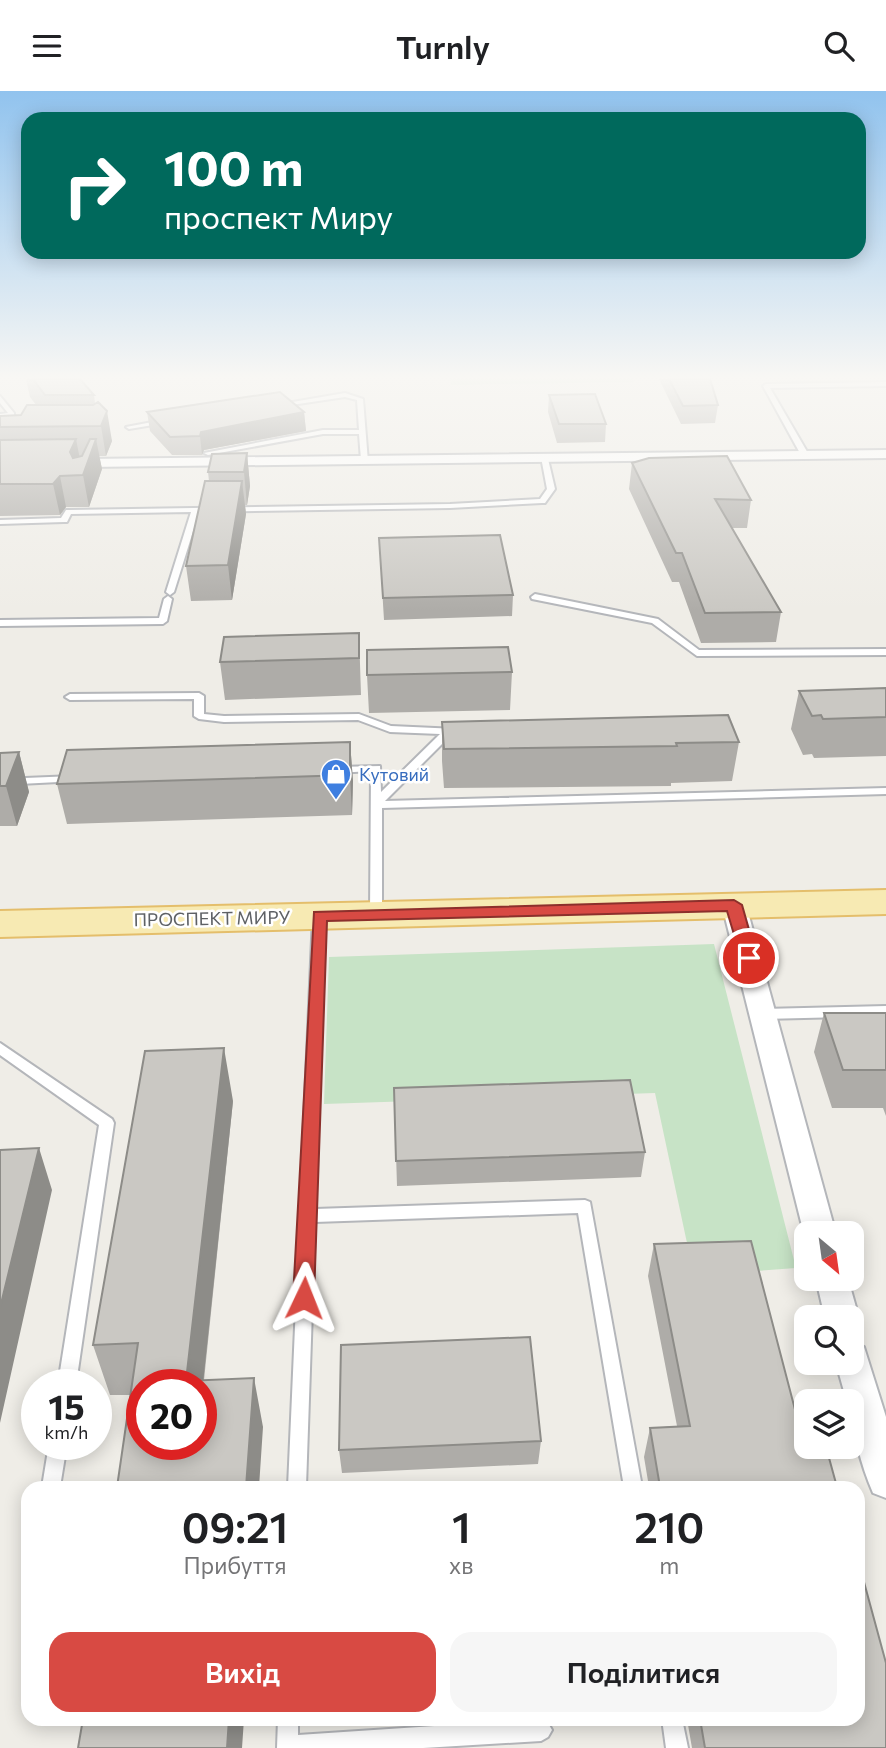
<!DOCTYPE html>
<html lang="uk">
<head>
<meta charset="utf-8">
<style>
  :root { --surface:#fff; --page:#f6f6f6; --text:#202124; --muted:#757577; --accent:#d84a43 }
  body { margin:0; font-family:Commissioner,sans-serif; background:var(--page); color:var(--text); height:100vh; display:flex; flex-direction:column; font-size:26px; white-space:nowrap }
  * { box-sizing:border-box; margin:0 }
  p { font-size:23px; color:var(--muted) }
  .icon { flex:none; width:38px; height:38px; fill:none; stroke:currentColor; stroke-width:2; stroke-linecap:round; stroke-linejoin:round }
  .map { position:relative; flex:1; overflow:hidden }
  .drawer { position:absolute; left:21px; top:1390px; width:844px; height:245px; display:flex; flex-direction:column; background:var(--surface); border-radius:21px; box-shadow:0 4px 18px #0003 }
  .drawer>* { flex:none }
  .banner { position:absolute; left:21px; top:21px; width:845px; height:147px; border-radius:21px; box-shadow:0 4px 18px #0003; background:#00695c; color:#fff; overflow:hidden }
  .needle { width:46px; rotate:151deg }
  .fabs { position:absolute; left:794px; top:1130px; display:grid; gap:14px }
  .fabs a { display:grid; place-items:center; width:70px; height:70px; border-radius:14px; background:var(--surface); box-shadow:0 4px 18px #0003; font-size:35px }
  .speed { position:absolute; left:21px; top:1278px; display:flex; gap:14px; font-size:35px; font-weight:700; text-align:center }
  .speed>* { display:grid; place-content:center; width:91px; height:91px; border-radius:50%; background:var(--surface); box-shadow:0 4px 18px #0003; line-height:1 }
  .speed small { font-size:18px; font-weight:400 }
  .speed .limit { border:10px solid #d22; background:#fff; color:#111 }
  .pin { position:absolute; display:grid; place-items:center; width:60px; height:60px; color:#fff; margin:-30px; border:4px solid #fff; border-radius:50%; box-shadow:0 2px 7px #0007 }
  .me { position:absolute; width:77px; margin:-38px; rotate:2deg; stroke-linejoin:round; filter:drop-shadow(0 0 5px #0008) }
  .turn { display:flex; align-items:center; gap:24px; height:147px; padding:0 28px; font-size:32px }
  .turn .icon { width:91px; height:91px; stroke-width:2.5 }
  .turn b { display:block; font-size:49px; line-height:60px }
  .eta { display:flex; justify-content:space-evenly; align-items:center; height:119px; text-align:center }
  .eta b { font-size:42px; font-weight:600; line-height:49px }
  .cta { display:flex; gap:14px; margin-top:auto; padding:14px 28px }
  .cta a { flex:1; height:80px; border-radius:21px; background:var(--accent); color:#fff; font-size:28px; font-weight:600; line-height:80px; text-align:center }
  .cta a+a { background:var(--page); color:var(--text) }
  header { display:flex; justify-content:space-between; align-items:center; height:91px; padding:0 28px; background:var(--surface); font-size:32px; font-weight:600 }
  .map>svg:first-child { display:block }
  .green { fill:#c7e3c6 }
  .lines { fill:none; stroke-linecap:round; stroke-linejoin:round }
  .service-casing { stroke:#b4b6ba; stroke-width:4 }
  .minor-casing { stroke:#b4b6ba; stroke-width:4 }
  .primary-casing { stroke:#e4be6b; stroke-width:4 }
  .service { fill:#fff; fill-rule:evenodd }
  .minor { fill:#fff; fill-rule:evenodd }
  .primary { fill:#f7eab3; fill-rule:evenodd }
  .wall { fill:#aeaca8 }
  .shaded-wall { fill:#8d8c88 }
  .building { fill:#cac8c3; stroke:#8d8c88; stroke-width:2; fill-rule:evenodd }
  .route { fill:#d84a43; stroke:#8c302c; stroke-width:2 }
  .labels { text-anchor:middle; dominant-baseline:central; stroke-width:5; stroke-linejoin:round; paint-order:stroke }
  .shop-label { font-size:18px; fill:#366cbe; stroke:#fff; text-anchor:start }
  .street-label { font-size:18px; fill:#5e6165; stroke:#fff }
</style>
</head>
<body>
<header><svg class="icon" aria-label="menu" viewBox="0 0 24 24"><path d="M4 6h16M4 12h16M4 18h16"/></svg>Turnly<svg class="icon" aria-label="search" viewBox="0 0 24 24"><circle cx="10" cy="10" r="6"/><path d="M15 15l6 6"/></svg></header>
<div class="map">
<svg width="886" height="1657" viewBox="0 0 886 1657">
  <rect width="100%" height="100%" fill="#efede7"/>
  <!-- green -->
  <path class="green" d="M450,288H632L634,291L451,294Z
    M714,853L796,1177L744,1181L723,1156L687,1152L655,1002L324,1013L329,866Z"/>
  <g class="lines">
    <!-- service casing -->
    <g class="service-casing">
      <path id="service" d="M886,291V295L770,297L809,364L805,366L801,364L763,295L766,293Z
        M345,302L363,308L368,371L361,369L359,343H323L208,364L204,362L323,339H359L357,309L345,306L278,316L275,314Z
        M0,305L14,322V324L0,327V323L8,322L0,312Z
        M163,329L165,330V332L129,338L126,336Z
        M541,366L548,368L555,398L545,412H542L450,417L199,421L174,501L170,504L166,501L191,421L71,423L67,431H64L0,433V429L61,427L66,419H69L450,413L540,408L547,398Z
        M535,503L658,528L699,559L886,558V564L697,565L652,532L532,508L531,506Z
        M168,505L172,508L167,530L163,533L0,535V529L159,527L164,508Z
        M199,602L204,605V623L224,625L359,623L391,635L457,638V642L452,643L385,710L886,697V703L382,717V824L376,828L370,824L371,680L337,682L332,679L337,676L380,675L381,701L440,643L390,641L358,629L224,631L199,628L194,625V608L70,609L65,606L70,603Z
        M74,685L79,688L78,690L0,694V688Z
        M319,821L325,825L315,1118L585,1109L590,1111L642,1396H624L578,1122L315,1131L306,1396H288L313,825Z
        M886,915V925L763,928L758,926L756,923L758,920L763,918Z
        M0,952L112,1028L114,1032L76,1293H58L99,1034L0,964Z
        M49,1353H67L60,1396H42Z
        M278,1628H298V1644L541,1628L548,1632L552,1639L548,1646L541,1650L423,1657H277Z
        M662,1628H682L688,1657H666Z"/>
    </g>
    <!-- minor casing -->
    <g class="minor-casing">
      <path id="minor" d="M886,359V367L0,377V369Z
        M734,806L743,808L746,814L836,1143H807V1148L804,1143L722,814L725,808Z
        M816,1188H848L859,1227L854,1237L852,1227H825Z
        M852,1252L864,1256L886,1326V1407L873,1402C861,1374 852,1341 852,1311H847L836,1272H852Z"/>
    </g>
    <!-- primary casing -->
    <g class="primary-casing">
      <path id="primary" d="M886,799V823L0,846V820Z"/>
    </g>
    <!-- service -->
    <use href="#service" class="service"/>
    <!-- minor -->
    <use href="#minor" class="minor"/>
    <!-- primary -->
    <use href="#primary" class="primary"/>
  </g>
  <!-- wall -->
  <path class="wall" d="M26,288H80L94,304L95,312L112,350L106,365H99L102,378L89,416H66L60,424L0,425V325L21,324L36,314L30,306Z
    M659,288H710L718,314L715,332L681,333Z
    M549,304L606,333L605,351L557,352L548,321Z
    M147,321H304L306,340L204,359L202,364H172L150,340Z
    M247,362L250,395L247,414H245L246,423L232,509L191,510L186,475L209,390L208,381Z
    M632,372L751,409L747,437H731L781,521L776,551L701,552L679,491H672L629,398Z
    M379,447L513,504L512,525L384,529Z
    M359,542L361,604L225,609L220,571Z
    M512,581L510,619L369,622L367,584Z
    M886,597V665L814,667L812,663L803,664L791,638L799,600Z
    M442,631L739,651L732,690L671,692V695L444,697L442,670Z
    M350,651L353,690L352,724L67,733L57,693Z
    M19,661L29,701L17,735H0V662Z
    M824,922H886V1025L883,1017H832L814,961Z
    M394,997L645,1061L641,1086L397,1095Z
    M233,1010L204,1289L263,1336L131,1304H110L93,1254Z
    M654,1153L798,1330L837,1396H649L644,1366L650,1337L677,1335L648,1185Z
    M541,1350L538,1373L342,1382L339,1359Z
    M687,1628H858L886,1657H692Z"/>
  <!-- shaded-wall -->
  <path class="shaded-wall" d="M107,320L112,350L106,365L101,335Z
    M304,321L306,340L204,359L202,364L200,345L201,341Z
    M76,348L82,379L70,361Z
    M96,348L102,378L89,416L83,384Z
    M247,362L250,395L247,414L244,381Z
    M60,385L66,416L60,424L53,393Z
    M242,390L246,423L232,509L228,474Z
    M350,651L353,690L352,724L350,684Z
    M19,661L29,701L17,735L6,695Z
    M224,957L233,1010L201,1311L186,1290Z
    M39,1057L52,1099L0,1332V1217Z
    M254,1287L263,1336L259,1396H246Z
    M229,1628H244L242,1657H227Z"/>
  <!-- building -->
  <path class="building" d="M33,288H80L94,304H45Z
    M669,288H710L718,314L683,315Z
    M280,301L304,321L201,341L200,345L170,346L147,321Z
    M595,303L606,333H559L549,304Z
    M98,311L107,320L101,335L0,336V325L21,324L27,314H93Z
    M76,348L70,361L73,367L82,365L90,348H96L83,384L60,385L53,393H0V349Z
    M247,362L244,381H208L212,363Z
    M727,365L751,409L715,408L781,521L705,522L682,462H676L632,372L649,367Z
    M205,390H242L228,474L186,475Z
    M500,444L513,504L383,507L379,447Z
    M359,542V567L220,571L224,546Z
    M508,556L512,581L367,584V559Z
    M886,597V626L823,628L821,624L812,625L799,600Z
    M728,624L739,651L676,652L677,655L444,658L442,631Z
    M350,651V684L57,693L67,659Z
    M19,661L6,695H0V662Z
    M824,922H886V979H843Z
    M224,957L186,1290L254,1287L246,1396H117L138,1252L93,1254L145,960ZM142,1293H201V1353H142Z
    M630,989L645,1061L396,1070L394,997Z
    M39,1057L0,1217V1059Z
    M751,1150L798,1330H807V1356H826L837,1396H660L650,1337L690,1335L654,1153Z
    M530,1246L541,1350L339,1359L341,1254Z
    M858,1469L886,1572V1657H705L700,1628H858Z
    M83,1628H229L227,1657H78Z"/>
  <!-- sky -->
  <linearGradient id="sky" x2="0" y2="1"><stop stop-color="#91c3ee"/><stop offset="0.55" stop-color="#f8f7f4"/><stop offset="1" stop-color="#f8f7f4" stop-opacity="0"/></linearGradient>
  <rect width="886" height="520" fill="url(#sky)"/>
  <!-- route -->
  <path class="route" d="M734,809L742,814L757,867L755,871L749,873L741,867L727,820L327,830L314,1207L311,1213L304,1216L296,1213L293,1207L314,821Z"/>
  <!-- icons -->
  <defs>
    <g id="shop-pin" transform="scale(1.575)"><path d="M0 17L-7.5 6A9.5 9.5 0 1 1 7.5 6Z" fill="#3f7fe0" stroke="#fff"/><path d="M-5-2.5h2.3a2.7 3.5 0 0 1 5.4 0H5L5.5 6h-11ZM-1.5-2.5h3a1.5 2.3 0 0 0-3 0Z" fill="#fff"/></g>
  </defs>
  <g fill-rule="evenodd">
    <use href="#shop-pin" x="336" y="683"/>
  </g>
  <g class="labels">
    <!-- shop labels -->
    <g class="shop-label">
      <text x="359" y="683">Кутовий</text>
    </g>
    <!-- street labels -->
    <g class="street-label">
      <text transform="translate(212 827) rotate(-1)">ПРОСПЕКТ МИРУ</text>
    </g>
  </g>
</svg>
<div class="fabs">
<a><svg class="needle" viewBox="-14 -14 28 28"><path d="M0-13l5 13h-10z" fill="#e53935"/><path d="M0 13l5-13h-10z" fill="#757577"/></svg></a>
<a><svg class="icon" aria-label="search" viewBox="0 0 24 24"><circle cx="10" cy="10" r="6"/><path d="M15 15l6 6"/></svg></a>
<a><svg class="icon" aria-label="layers" viewBox="0 0 24 24"><path d="M12 4l9 5-9 5-9-5zM3 14l9 5 9-5"/></svg></a>
</div>
<div class="speed"><div>15<small>km/h</small></div><div class="limit">20</div></div>
<div class="pin" style="left:749px;top:867px;background:#d93025"><svg class="icon" aria-label="arrive" viewBox="0 0 24 24"><path d="M6 21V4h12l-3 4 3 4H6"/></svg></div>
<svg class="me" style="left:304px;top:1207px" viewBox="-20 -20 40 40"><path d="M0-17L14 15 0 8-14 15z" fill="#d84a43" stroke="#fff" stroke-width="4"/></svg>
<div class="banner">
<div class="turn"><svg class="icon" aria-label="right" viewBox="0 0 24 24"><path d="M7 20v-9h11M14 6l5 5-5 5"/></svg><div><b>100 m</b>проспект Миру</div></div>
</div>
<section class="drawer">
<div class="eta">
<div><b>09:21</b><p>Прибуття</p></div>
<div><b>1</b><p>хв</p></div>
<div><b>210</b><p>m</p></div>
</div>
<div class="cta"><a>Вихід</a><a>Поділитися</a></div>
</section>
</div>
</body>
</html>
